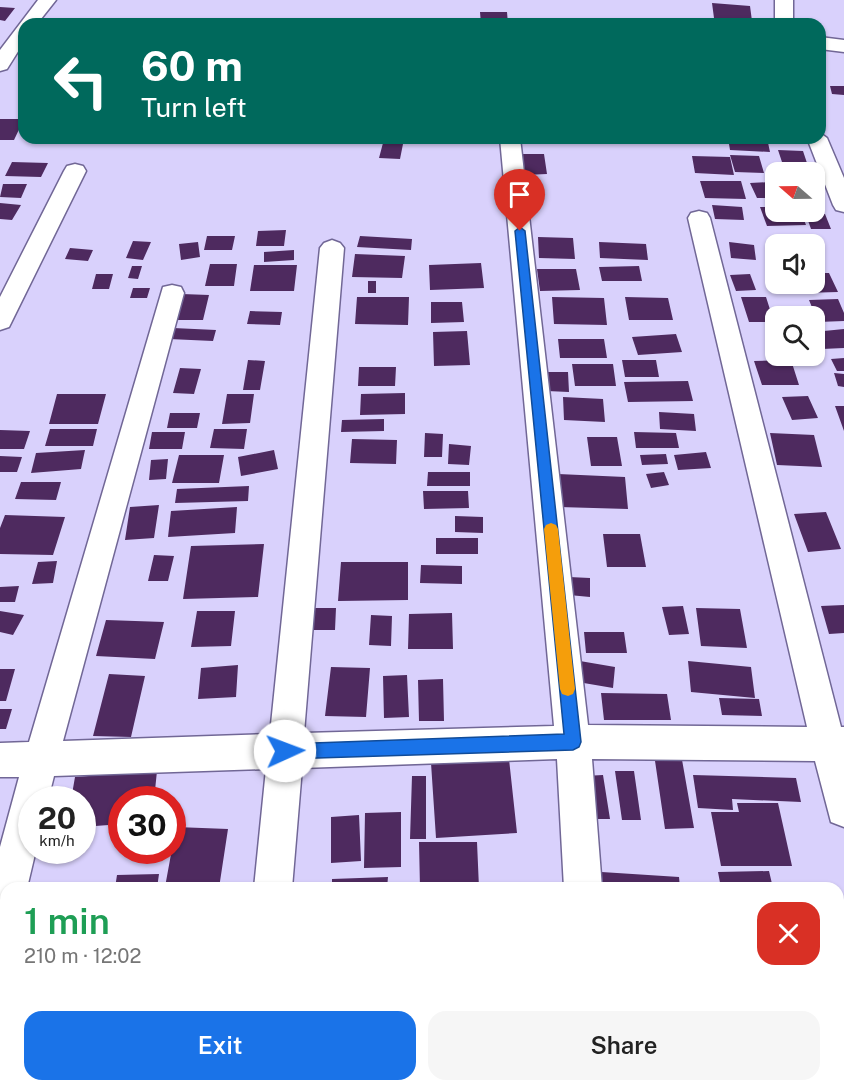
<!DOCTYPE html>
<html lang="en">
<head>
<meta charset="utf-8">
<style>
  :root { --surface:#fff; --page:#f6f6f6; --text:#222; --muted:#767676; --accent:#1a73e8 }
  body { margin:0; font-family:"Public Sans",sans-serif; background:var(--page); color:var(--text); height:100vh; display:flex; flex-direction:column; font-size:22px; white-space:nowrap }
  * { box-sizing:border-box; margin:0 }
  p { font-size:20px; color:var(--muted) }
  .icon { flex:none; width:33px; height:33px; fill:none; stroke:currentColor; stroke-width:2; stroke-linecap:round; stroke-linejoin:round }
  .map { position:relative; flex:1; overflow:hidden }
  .sheet { position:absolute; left:0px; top:882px; width:844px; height:210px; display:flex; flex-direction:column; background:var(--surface); border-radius:18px 18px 0 0; box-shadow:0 2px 4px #0004 }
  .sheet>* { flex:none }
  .hud { position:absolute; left:18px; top:18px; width:808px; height:126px; border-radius:18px; box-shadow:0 2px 4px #0004; background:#00695c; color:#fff; overflow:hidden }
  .needle { width:39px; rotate:290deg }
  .tools { position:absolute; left:765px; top:162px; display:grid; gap:12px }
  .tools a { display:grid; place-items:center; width:60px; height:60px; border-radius:12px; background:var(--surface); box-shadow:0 2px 4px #0004; font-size:30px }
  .speed { position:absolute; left:18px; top:786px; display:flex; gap:12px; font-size:30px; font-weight:700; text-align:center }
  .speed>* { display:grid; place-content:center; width:78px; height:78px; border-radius:50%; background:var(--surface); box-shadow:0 2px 4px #0004; line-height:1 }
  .speed small { font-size:15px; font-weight:400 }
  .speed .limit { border:9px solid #d22; background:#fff; color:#111 }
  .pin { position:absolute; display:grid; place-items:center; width:51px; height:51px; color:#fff; margin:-62px -26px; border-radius:50% 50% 50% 0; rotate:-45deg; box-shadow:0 0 6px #0007 }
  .pin .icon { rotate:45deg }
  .me { position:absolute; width:66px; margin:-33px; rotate:88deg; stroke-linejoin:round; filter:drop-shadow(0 0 4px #0008) }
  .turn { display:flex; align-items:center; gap:21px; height:126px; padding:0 24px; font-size:27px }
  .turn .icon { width:78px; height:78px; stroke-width:2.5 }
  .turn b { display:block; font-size:42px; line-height:51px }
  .round { display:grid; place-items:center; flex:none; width:63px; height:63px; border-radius:18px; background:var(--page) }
  .headline { display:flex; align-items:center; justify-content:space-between; height:102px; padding:0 24px }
  h1 { font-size:36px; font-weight:600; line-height:45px; color:#1e9e55 }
  .primary-button { display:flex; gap:12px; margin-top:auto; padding:12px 24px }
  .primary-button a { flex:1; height:69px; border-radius:18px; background:var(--accent); color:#fff; font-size:24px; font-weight:600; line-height:69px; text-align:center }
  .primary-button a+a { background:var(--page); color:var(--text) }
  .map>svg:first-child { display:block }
  .building { fill:#4e2a5f }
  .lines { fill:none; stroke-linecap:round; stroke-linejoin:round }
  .street-casing { stroke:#716796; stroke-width:3 }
  .street { fill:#fff; fill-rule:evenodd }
  .route { fill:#1a73e8; stroke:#114b97; stroke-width:1.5 }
  .slow { fill:#f59e0b }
</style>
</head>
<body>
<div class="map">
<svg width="844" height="1092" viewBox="0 0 844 1092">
  <rect width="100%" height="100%" fill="#d9d1fc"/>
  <!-- building -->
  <path class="building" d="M712,3L750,6L752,21L714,18Z
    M0,7L15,8L5,21L0,20Z
    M480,12H507L508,24H481Z
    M830,86H844V95L832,94Z
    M0,119H24L14,140H0Z
    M728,138H767L770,152L730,150Z
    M383,143L403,144L400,159L379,158Z
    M778,150L803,151L810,172L785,171Z
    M522,154H544L547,174L525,175Z
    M730,155L759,156L764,173L735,172Z
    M692,156L730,157L734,175L695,173Z
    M12,162L48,163L41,177L5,176Z
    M700,181H741L746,199L705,198Z
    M771,182L776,198H757L750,183Z
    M3,184H27L21,198L0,197Z
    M0,203L21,205L12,220L0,219Z
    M712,205L742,207L744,220L715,219Z
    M760,207H776V212H801L806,225L767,226Z
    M825,214L831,229H811L806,215Z
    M286,230L284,246H256L258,231Z
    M207,236H235L232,250H204Z
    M360,236L412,239L411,250L357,247Z
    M538,237L573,238L575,259L539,258Z
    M782,240L807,241L808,244H784Z
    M133,241L151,242L143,260L126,258Z
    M198,242L200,257L181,260L179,244Z
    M599,242L646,244L648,260L600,258Z
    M729,242L754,245L756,260L731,258Z
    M70,248L93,250L88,261L65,259Z
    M294,250V260L264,262V252Z
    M355,254L405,256L402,278L352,277Z
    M481,263L484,288L430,290L429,265Z
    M210,264H237L234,286H205Z
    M254,265H297L294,291H250Z
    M132,266H142L138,279L128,278Z
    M639,266L642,281H602L599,267Z
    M537,269H576L580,290L540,291Z
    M814,273H829L838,292L803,293L799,284H814Z
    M96,274H113L109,289H92Z
    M750,274L756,290L736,291L730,275Z
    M368,281H376V293H368Z
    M133,288H150L147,298H130Z
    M182,294L209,295L203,320H176Z
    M357,297H409L408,325L355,324Z
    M552,297L604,298L607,325L554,324Z
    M625,297L668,298L673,320H629Z
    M741,297H766L774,322H749Z
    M838,299L844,313V321L818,322L809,300Z
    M431,302H462L464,322L431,323Z
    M250,311L282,312L280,325L247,324Z
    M173,328L216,330L213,341L169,339Z
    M844,329V348L822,349L814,332Z
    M467,331L470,365L434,366L433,332Z
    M676,334L682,352L638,355L632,337Z
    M558,339H604L607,358H560Z
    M844,358V371H837L831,359Z
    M248,360L265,361L260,390H243Z
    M622,360H656L659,377H625Z
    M791,360L799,385H762L754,361Z
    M572,364H613L616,386H575Z
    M359,367H396L395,386H358Z
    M180,368L201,369L194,394L173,393Z
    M547,372H568L569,392L547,391Z
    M834,373L844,374V387L838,386Z
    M688,381L693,401L628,402L624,382Z
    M405,393V414L360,415L361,394Z
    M57,394H106L98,424H49Z
    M227,394H254L250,423L222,424Z
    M808,396L818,418L792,420L782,397Z
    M563,397L603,399L605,422L564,420Z
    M835,406H844V431Z
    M659,412L694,414L696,431L660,429Z
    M170,413H200L197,428H167Z
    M384,419V431L341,432L342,420Z
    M50,429H97L93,446H45Z
    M214,429H247L244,449L210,448Z
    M0,430L30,431L24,449H0Z
    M152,432H185L182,449H149Z
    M634,432L676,433L679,448H636Z
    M425,433L443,434L442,457H424Z
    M770,433L814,435L822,467L777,465Z
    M587,437H617L622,466H591Z
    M352,439L397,440L396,464L350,463Z
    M449,444L471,446L469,465L448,464Z
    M85,450L81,469L31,473L36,453Z
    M274,450L278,469L241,476L238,457Z
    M706,452L711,468L678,470L674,455Z
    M666,454L668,464L642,465L640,455Z
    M179,455H224L219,483H172Z
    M0,456L22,457L17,472H0Z
    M168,459L166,479L149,480L151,460Z
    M428,472H470V486H427Z
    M664,472L669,485L651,488L646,474Z
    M558,474L625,477L628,509L559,507Z
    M21,482H61L56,500L15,499Z
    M249,486L248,501L175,503L177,489Z
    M423,491H468L469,508L424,509Z
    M159,505L154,538L125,540L130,507Z
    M237,507L235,533L168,537L171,511Z
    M826,512L841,549L808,552L794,514Z
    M5,515L65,517L53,555L0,554V528Z
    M455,516L483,517V533L455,532Z
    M603,534H640L646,567H607Z
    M436,538H478V554H436Z
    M264,544L258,597L183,599L191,546Z
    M154,555L174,556L168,581H148Z
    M57,561L53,583L32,584L38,562Z
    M341,562H408V600L338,601Z
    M421,565L462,566V584L420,583Z
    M569,577L590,578V597L569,595Z
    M19,586L15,602H0V587Z
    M844,605V633L829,634L821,606Z
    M683,606L689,634L669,635L662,607Z
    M309,608H336L335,630H308Z
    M696,608L740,609L747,648L701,646Z
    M0,611L24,615L13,635L0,632Z
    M197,611H235L231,646L191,647Z
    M452,613L453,649H408L409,614Z
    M371,615L392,616L391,646L369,645Z
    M106,620L164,622L155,659L96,656Z
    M584,632H624L627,653H586Z
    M574,660L615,667L613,688L572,681Z
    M688,661L751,667L755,698L691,692Z
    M238,665L236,697L198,699L201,668Z
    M331,667L370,668L366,717L325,716Z
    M0,669H15L6,701H0Z
    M109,674L145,676L131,737L93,736Z
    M407,675L409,717L384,718L383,676Z
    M443,679L444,721H419L418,680Z
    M601,693L667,694L671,720H604Z
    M719,698L759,699L762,716L722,715Z
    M0,709H12L6,729H0Z
    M654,754H681L694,828L665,829Z
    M509,759L517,833L436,838L431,763Z
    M157,771L154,800H122V824L82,827V800H71L75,777Z
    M615,771H634L641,820H622Z
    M603,775L610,819H590L584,776Z
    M693,775L796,778L801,802L732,799L733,810L698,808Z
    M412,776H426V839H410Z
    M737,803H778L792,866H721L711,812H739Z
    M401,812V867L364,868L365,813Z
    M359,815L361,861L331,863V817Z
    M176,827L228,829L219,888L165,887Z
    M419,842H477L479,888H420Z
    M586,871L679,877L680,888H586Z
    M769,871L773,888H721L718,872Z
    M159,874L157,888H115L117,875Z
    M388,877L387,888H332V879Z
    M1,987H6V1021H0Z
    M433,1086H494V1087L464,1092H434Z
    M653,1086L697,1087V1092H653Z
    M760,1086H831L832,1092H762Z"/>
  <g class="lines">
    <!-- street casing -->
    <g class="street-casing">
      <path id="street" d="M38,0H56L37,24H24V42L7,69L0,71V50Z
        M775,0H793V24H775Z
        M820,37L844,40V52L820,49Z
        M820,133L827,138L844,178V212L836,210L833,205L807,138H820Z
        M500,138H520L588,725L807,727L688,218L691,213L699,211L707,213L710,218L841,727H844V827L831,822L815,761L592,759L602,888H564L557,759L302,768L292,888H254L266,769L54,776L48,800H32V850H36L27,888H6V935L0,937V847L19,777H0V743L29,742L163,287L172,285L181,287L184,293L63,741L270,734L320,248L324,243L332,240L340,243L344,248L304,733L554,726Z
        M75,164L83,166L86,171L12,321L9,327L0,330V297L64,171L67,166Z
        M235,1086H277L276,1092H234Z
        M576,1086H618L619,1092H577Z"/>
    </g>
    <!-- street -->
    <use href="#street" class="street"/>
  </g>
  <!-- route -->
  <path class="route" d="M520,227L525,231L581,742L579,747L573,750L285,759L279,757L277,751L279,746L285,744L564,734L515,231Z"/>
  <!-- slow -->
  <path class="slow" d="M551,523L556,525L558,529L575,689L573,694L568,696L562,694L560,689L544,529L546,525Z"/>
</svg>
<div class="tools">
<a><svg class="needle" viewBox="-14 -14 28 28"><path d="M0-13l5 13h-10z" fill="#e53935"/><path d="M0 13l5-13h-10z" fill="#767676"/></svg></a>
<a><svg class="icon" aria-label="sound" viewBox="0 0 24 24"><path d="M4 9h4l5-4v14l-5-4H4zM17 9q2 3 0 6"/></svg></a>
<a><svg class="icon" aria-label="search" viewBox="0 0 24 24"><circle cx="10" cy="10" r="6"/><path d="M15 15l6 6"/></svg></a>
</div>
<div class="speed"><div>20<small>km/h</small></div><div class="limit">30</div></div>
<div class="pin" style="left:520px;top:231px;background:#d93025"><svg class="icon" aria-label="arrive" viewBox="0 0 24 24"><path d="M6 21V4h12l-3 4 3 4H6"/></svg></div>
<svg class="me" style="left:285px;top:751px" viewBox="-20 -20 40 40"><circle r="19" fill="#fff"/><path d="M0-13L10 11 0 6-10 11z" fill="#1a73e8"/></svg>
<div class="hud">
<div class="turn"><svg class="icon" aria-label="left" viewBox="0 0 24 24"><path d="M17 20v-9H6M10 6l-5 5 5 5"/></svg><div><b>60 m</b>Turn left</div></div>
</div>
<section class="sheet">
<div class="headline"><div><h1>1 min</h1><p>210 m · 12:02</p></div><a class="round" style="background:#d93025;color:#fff"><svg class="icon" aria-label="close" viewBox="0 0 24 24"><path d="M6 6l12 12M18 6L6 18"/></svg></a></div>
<div class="primary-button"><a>Exit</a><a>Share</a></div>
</section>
</div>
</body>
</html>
